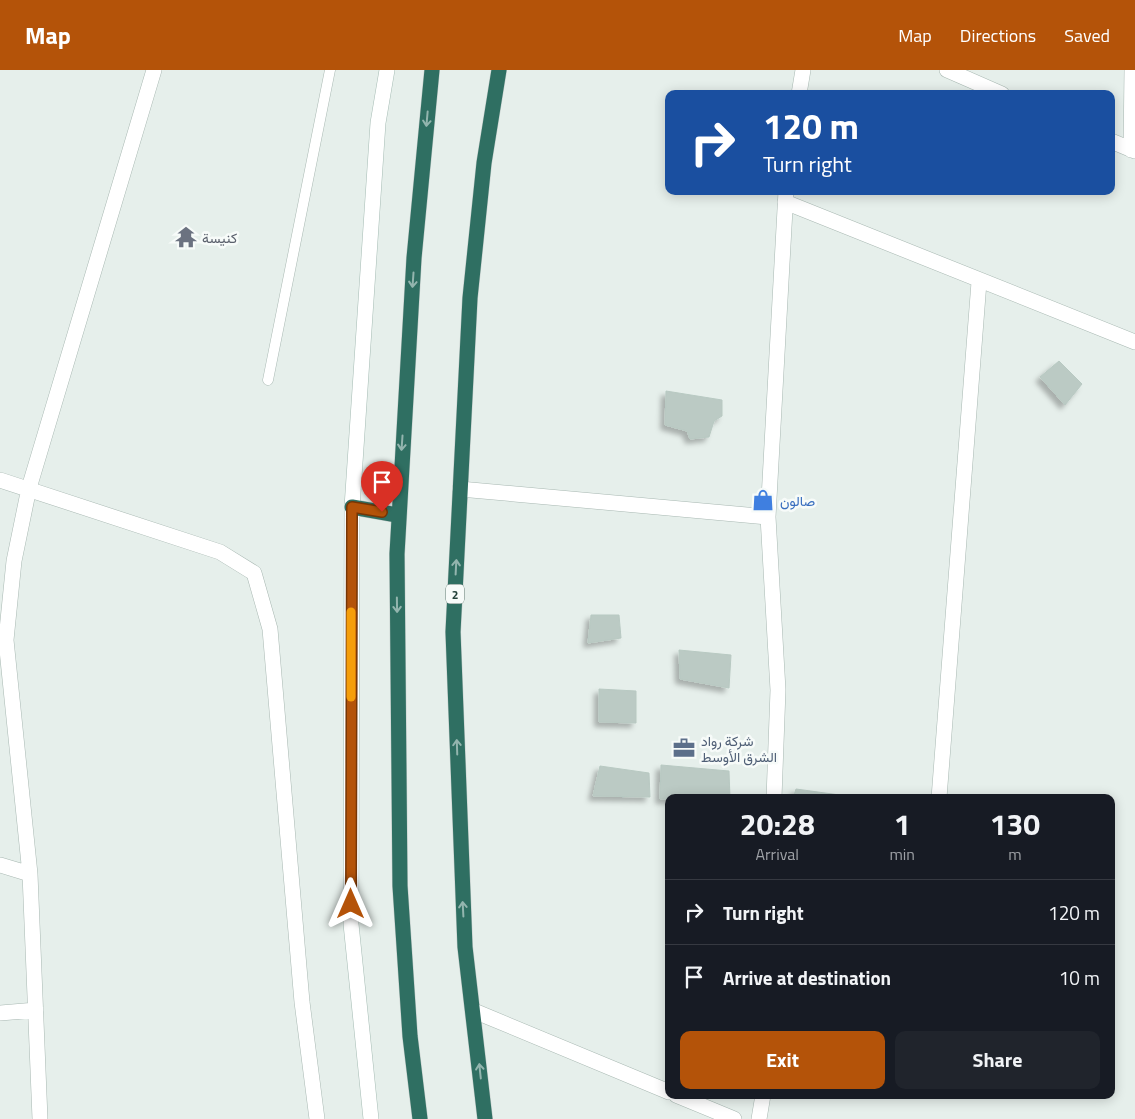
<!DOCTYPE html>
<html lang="en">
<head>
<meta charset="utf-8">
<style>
  :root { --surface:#171b24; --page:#20242c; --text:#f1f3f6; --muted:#9ea1a6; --line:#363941; --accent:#b45309 }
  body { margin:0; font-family:"Titillium Web",Vazirmatn,sans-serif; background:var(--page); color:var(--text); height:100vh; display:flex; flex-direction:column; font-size:19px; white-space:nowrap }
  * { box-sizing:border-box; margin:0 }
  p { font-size:16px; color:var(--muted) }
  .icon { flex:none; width:28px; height:28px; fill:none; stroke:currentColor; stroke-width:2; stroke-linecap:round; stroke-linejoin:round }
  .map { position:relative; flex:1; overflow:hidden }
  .details { position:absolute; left:665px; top:724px; width:450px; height:305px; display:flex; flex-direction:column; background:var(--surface); border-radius:10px; box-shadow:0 2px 12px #0003 }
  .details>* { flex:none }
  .hud { position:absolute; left:665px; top:20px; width:450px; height:105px; border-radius:10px; box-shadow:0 2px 12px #0003; background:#1a4fa0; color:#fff; overflow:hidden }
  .pin { position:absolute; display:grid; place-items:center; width:42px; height:42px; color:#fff; margin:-51px -21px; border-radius:50% 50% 50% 0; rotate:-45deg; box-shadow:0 0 5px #0007 }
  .pin .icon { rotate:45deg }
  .me { position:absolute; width:55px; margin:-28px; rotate:0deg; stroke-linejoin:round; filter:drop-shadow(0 0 4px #0008) }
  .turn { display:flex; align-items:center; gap:18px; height:105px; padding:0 15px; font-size:22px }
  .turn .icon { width:65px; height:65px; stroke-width:2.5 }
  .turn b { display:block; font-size:35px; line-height:42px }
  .eta { display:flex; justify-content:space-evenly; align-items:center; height:85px; text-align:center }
  .eta b { font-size:30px; font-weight:700; line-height:35px }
  .cta { display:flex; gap:10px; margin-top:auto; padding:10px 15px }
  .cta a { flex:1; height:58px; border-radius:10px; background:var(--accent); color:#fff; font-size:20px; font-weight:700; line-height:58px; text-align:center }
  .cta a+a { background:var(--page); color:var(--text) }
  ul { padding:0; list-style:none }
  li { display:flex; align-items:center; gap:15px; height:65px; padding:0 15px; border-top:1px solid var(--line) }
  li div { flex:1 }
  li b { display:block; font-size:19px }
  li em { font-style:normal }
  header { display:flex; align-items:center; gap:30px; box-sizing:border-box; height:70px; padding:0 25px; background:var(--accent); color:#fff }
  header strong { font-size:24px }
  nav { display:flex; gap:28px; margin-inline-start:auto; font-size:18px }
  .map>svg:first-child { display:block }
  .building { fill:#bbcac4; stroke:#b8c9c2; filter:url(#shadow) }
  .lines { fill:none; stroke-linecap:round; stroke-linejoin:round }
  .lane-casing { stroke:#a8b8b2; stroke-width:11 }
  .street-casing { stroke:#a8b8b2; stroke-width:16 }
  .secondary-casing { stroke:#a4bbb3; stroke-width:16 }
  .highway-casing { stroke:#c2cac8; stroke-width:16 }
  .lane { stroke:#fff; stroke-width:10 }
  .street { stroke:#fff; stroke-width:15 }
  .secondary { stroke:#fff; stroke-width:15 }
  .highway { stroke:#2f6f62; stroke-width:15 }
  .oneway { stroke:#93b5ae }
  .route-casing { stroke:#753606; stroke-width:12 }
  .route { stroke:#b45309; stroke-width:9 }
  .slow { stroke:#f59e0b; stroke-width:9 }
  .labels { text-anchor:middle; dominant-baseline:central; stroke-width:5; stroke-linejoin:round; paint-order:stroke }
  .shield { fill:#f7fbf9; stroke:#637a73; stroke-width:1 }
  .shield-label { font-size:12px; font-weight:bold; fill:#24423a }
  .worship-label { font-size:14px; fill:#5b616d; stroke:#f7fbf9; text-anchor:start }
  .shop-label { font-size:14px; fill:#366cbe; stroke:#f7fbf9; text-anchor:start }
  .service-label { font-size:14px; fill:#4e5e75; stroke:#f7fbf9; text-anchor:start }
</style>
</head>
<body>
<header>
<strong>Map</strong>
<nav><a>Map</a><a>Directions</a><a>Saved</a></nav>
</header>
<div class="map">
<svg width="1135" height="1049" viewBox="0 0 1135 1049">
  <defs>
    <filter id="shadow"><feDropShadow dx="-4.5" dy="4.5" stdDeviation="2.5" flood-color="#0004"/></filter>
  </defs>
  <rect width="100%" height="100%" fill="#e6efeb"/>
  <!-- building -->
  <path class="building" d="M1059,291L1082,314L1065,335L1040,307Z
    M666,321L722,330V346L714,351L709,367L690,369L687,361L665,355Z
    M591,545H619L621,568L588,573Z
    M679,580L731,585L729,618L680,609Z
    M599,619L636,621V653L599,652Z
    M661,695L729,701L730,728L660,729Z
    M600,696L649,703L650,727L593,726Z
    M796,719L847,726V728H793Z"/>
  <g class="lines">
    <!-- lane casing -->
    <g class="lane-casing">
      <path id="lane" d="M268,310L330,0"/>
    </g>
    <!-- street casing -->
    <g class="street-casing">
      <path id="street" d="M947,0L1002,24
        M799,24L803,0
        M1111,71L1135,81
        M1131,80L1132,0
        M785,132L1135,272
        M0,410L220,482L254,503L270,559L302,932L317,1049
        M460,419L768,447
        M774,728L778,620L768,447L786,121
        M939,728L979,212
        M0,795L30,804
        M474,941L669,1022
        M0,943L36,940
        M676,1025L734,1049
        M40,1049L30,804L6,570L14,491L29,418L154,0
        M759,1049L763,1025"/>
    </g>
    <!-- secondary casing -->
    <g class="secondary-casing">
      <path id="secondary" d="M371,1049L351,854L352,437L378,53L387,0"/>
    </g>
    <!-- highway casing -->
    <g class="highway-casing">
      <path id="highway" d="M352,437L397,445
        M420,1049L410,966L400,816L397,484L414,188L432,0
        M485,1049L465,877L453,562L470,228L484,93L499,0"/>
    </g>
    <!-- lane -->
    <use href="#lane" class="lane"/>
    <!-- street -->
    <use href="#street" class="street"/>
    <!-- secondary -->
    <use href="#secondary" class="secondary"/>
    <!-- highway -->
    <use href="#highway" class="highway"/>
  </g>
  <!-- one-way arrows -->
  <defs><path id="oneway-shaft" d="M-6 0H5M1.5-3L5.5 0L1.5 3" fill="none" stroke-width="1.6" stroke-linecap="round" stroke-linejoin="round" transform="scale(1.25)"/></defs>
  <g class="oneway">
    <use href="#oneway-shaft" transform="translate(427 49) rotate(95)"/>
    <use href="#oneway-shaft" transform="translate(413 210) rotate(94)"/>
    <use href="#oneway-shaft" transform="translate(402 373) rotate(94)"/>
    <use href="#oneway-shaft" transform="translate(456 497) rotate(-87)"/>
    <use href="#oneway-shaft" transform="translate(397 535) rotate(89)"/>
    <use href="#oneway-shaft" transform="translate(457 677) rotate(-92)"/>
    <use href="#oneway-shaft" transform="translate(463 839) rotate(-93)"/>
    <use href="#oneway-shaft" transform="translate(480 1001) rotate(-96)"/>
  </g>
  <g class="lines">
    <!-- route casing -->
    <g class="route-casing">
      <path id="route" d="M351,834L352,437L382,442"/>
    </g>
    <!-- route -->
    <use href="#route" class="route"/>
    <!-- slow -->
    <path class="slow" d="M351,627V542"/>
  </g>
  <!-- icons -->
  <defs>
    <g id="temple-bare" transform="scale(1.725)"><path d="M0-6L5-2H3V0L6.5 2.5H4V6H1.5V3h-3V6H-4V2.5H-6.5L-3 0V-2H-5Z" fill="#6b7280" stroke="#f7fbf9" stroke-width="2.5" paint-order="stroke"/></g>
    <g id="shop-bare" transform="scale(1.725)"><path d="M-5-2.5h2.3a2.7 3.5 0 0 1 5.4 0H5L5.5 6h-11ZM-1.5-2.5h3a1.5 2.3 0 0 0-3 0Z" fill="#3f7fe0" stroke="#f7fbf9" stroke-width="2.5" paint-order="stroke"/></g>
    <g id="office-bare" transform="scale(1.725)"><path d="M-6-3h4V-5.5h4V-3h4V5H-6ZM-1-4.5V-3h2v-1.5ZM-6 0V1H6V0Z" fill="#5c6f8a" stroke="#f7fbf9" stroke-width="2.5" paint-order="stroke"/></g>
  </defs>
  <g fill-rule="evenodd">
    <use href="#temple-bare" x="186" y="167"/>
    <use href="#shop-bare" x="763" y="430"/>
    <use href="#office-bare" x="684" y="678"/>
  </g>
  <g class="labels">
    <!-- shield labels -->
    <rect class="shield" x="446" y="514.5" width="18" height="19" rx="4"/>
    <g class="shield-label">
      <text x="455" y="524">2</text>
    </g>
    <!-- worship labels -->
    <g class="worship-label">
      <text x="202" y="167">كنيسة</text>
    </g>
    <!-- shop labels -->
    <g class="shop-label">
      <text x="780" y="430">صالون</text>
    </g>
    <!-- service labels -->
    <g class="service-label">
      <text x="701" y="670">شركة رواد<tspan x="701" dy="16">الشرق الأوسط</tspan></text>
    </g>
  </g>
</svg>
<div class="pin" style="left:382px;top:442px;background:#d93025"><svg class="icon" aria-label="arrive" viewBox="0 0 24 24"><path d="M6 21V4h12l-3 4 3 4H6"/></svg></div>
<svg class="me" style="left:351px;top:834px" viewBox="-20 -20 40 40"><path d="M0-17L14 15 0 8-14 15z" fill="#b45309" stroke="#fff" stroke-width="4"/></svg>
<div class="hud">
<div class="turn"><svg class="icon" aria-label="right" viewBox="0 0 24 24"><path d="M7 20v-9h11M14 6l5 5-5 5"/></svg><div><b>120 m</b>Turn right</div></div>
</div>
<section class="details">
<div class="eta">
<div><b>20:28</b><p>Arrival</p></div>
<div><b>1</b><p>min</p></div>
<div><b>130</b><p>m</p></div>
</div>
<ul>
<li><svg class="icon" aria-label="right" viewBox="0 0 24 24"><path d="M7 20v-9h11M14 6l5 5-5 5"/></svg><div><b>Turn right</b></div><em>120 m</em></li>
<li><svg class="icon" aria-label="arrive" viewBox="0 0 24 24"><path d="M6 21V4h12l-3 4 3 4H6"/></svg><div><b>Arrive at destination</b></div><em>10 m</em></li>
</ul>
<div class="cta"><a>Exit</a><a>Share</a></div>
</section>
</div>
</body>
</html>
